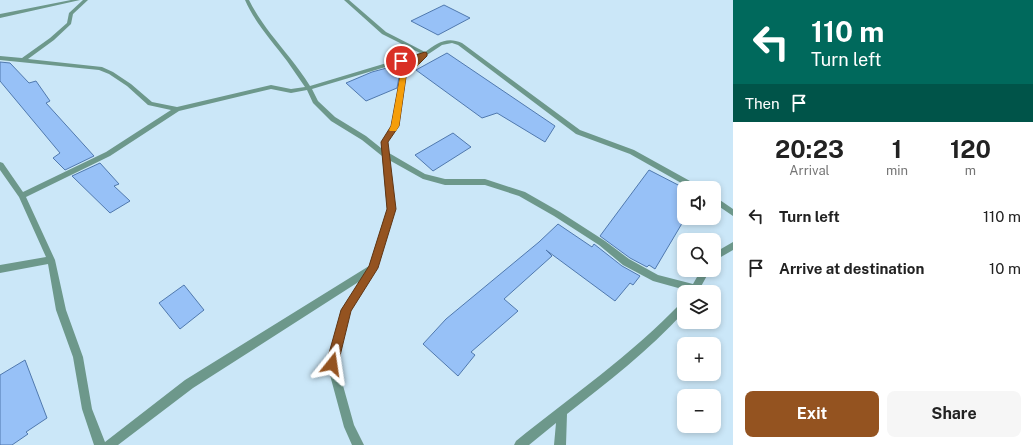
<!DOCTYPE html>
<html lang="en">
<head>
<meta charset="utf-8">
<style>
  :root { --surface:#fff; --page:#f6f6f6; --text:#222; --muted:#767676; --accent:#945320 }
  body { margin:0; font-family:"Public Sans",sans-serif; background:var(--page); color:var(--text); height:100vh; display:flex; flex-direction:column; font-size:15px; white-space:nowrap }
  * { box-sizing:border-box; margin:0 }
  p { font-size:13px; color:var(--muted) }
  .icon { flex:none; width:22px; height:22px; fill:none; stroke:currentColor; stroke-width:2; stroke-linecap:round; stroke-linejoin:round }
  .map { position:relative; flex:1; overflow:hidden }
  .side { display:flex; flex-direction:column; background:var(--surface); width:300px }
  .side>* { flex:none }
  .top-card { background:#00695c; color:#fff; overflow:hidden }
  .tools { position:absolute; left:677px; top:181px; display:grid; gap:8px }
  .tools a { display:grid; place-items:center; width:44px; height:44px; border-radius:8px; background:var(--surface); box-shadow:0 2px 6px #0003; font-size:20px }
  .pin { position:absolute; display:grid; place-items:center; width:34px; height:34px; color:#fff; margin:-17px; border:2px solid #fff; border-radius:50%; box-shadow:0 1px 4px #0007 }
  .me { position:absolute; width:44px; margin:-22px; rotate:15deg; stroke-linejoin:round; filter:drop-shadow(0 0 3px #0008) }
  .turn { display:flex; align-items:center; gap:14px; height:84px; padding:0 12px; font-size:18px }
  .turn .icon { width:52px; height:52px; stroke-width:2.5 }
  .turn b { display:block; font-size:28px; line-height:34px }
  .then { display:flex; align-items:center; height:38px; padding:0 12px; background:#0003; gap:8px; font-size:15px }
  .eta { display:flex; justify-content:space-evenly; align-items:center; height:68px; text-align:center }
  .eta b { font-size:24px; font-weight:700; line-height:28px }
  .primary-button { display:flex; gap:8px; margin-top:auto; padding:8px 12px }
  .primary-button a { flex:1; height:46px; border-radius:8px; background:var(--accent); color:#fff; font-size:16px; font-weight:700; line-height:46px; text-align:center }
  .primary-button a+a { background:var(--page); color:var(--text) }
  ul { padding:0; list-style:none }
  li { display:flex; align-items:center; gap:12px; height:52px; padding:0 12px }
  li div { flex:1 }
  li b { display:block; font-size:15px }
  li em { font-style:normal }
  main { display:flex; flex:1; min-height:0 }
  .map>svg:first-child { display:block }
  .building { fill:#97c1f7; stroke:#5079ae }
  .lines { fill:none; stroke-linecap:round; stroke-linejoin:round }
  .street { fill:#6d988b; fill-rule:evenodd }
  .route { fill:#945320; stroke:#603615 }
  .slow { fill:#f59e0b }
</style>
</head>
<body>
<main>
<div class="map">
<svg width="733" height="445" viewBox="0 0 733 445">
  <rect width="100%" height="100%" fill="#cbe7f8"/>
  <!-- building -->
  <path class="building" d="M444,5L470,18L438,35L411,21Z
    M447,53L555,126L545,142L497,113L482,118L416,70Z
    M0,62L10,63L29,83L36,81L50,101L46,103L94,156L65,170L53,158L60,153L0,81Z
    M394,66L402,72L399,77L397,88L366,101L346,83L372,72Z
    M453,133L471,147L433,171L415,155Z
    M100,163L119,184L114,186L130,201L110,213L72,176Z
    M649,170L684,188V220L655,269L649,265L647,267L630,258L600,236Z
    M558,224L592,247L594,244L622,266L640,276L633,285L630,283L615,301L546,250L552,256L504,299L518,311L471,352L475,355L458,376L423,344L446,319L539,242Z
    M184,285L204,310L180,329L159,303Z
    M25,360L47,418L26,432L28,434L12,445H0V375Z"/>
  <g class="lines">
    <!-- street -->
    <path class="street" d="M71,0H80L0,18V14Z
      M83,0H88L73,14L71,24L54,40L28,59L102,67L113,72L131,84L152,102L177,107L271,85L291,89L305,87C299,78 293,70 287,61C272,41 255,23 245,0H249C260,22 275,39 290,58C297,67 304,76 310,86L420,53L382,34L344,0H349L386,32L425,52C437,43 447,36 462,43L580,130L634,150L699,186L700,188H690L630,154L576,134L458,45L452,43L442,45L427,55L406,77L398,126L387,142L389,153L425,174L445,179H485L525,192L560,212L605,241L629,259L658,275L693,284L701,270H710L698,292H689V291L653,281L623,265L599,245L554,216L519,196L485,185H445L423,179L389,160L395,209L377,268L350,312L337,364L354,425L364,445H352L344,427L327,364L341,310L360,281L193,388L118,445H94L82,409L73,357L56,310L48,264L0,273V265L46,257L19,197L0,170V162L3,163L23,192L106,152L171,110L148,105L127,86L109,74L99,70L0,60V56L22,58L50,38L67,23L69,13ZM419,57L400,77L392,126L381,142V148L366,136L335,117L318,101L312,89ZM271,89L291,93L307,90L313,103L331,121L362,140L382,156L387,209L369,266L185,380L105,442L92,409L83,357L66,310L55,260L26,197L110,156L179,111Z
      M714,196L733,209V216L714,203Z
      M733,242V250L714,261V253Z
      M684,302V312C648,351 608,382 567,414L566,445H554L556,423L529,445H514L516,441C572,396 631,355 681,303Z"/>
  </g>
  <!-- route -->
  <path class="route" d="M425,52L427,53V56L406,77L399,126L388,142L396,209L378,268L351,311L338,364L336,368L332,369L328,368L326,364L341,310L369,266L387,209L381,142L391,126L400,77L417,59L401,63L398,61Z"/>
  <!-- slow -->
  <path class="slow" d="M413,63L419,64L406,77L399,126L396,131H390L389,130L391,126L400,77Z"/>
</svg>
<div class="tools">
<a><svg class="icon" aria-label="sound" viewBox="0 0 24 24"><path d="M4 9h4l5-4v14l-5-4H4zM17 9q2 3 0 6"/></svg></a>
<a><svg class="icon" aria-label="search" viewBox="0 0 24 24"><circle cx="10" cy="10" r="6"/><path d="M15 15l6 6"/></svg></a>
<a><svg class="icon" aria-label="layers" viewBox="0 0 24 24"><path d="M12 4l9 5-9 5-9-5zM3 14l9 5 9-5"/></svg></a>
<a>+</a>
<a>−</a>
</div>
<div class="pin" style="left:401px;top:61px;background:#d93025"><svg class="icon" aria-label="arrive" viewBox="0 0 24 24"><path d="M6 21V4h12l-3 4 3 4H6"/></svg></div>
<svg class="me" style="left:332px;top:364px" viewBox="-20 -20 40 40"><path d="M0-17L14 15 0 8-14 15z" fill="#945320" stroke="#fff" stroke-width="4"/></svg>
</div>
<section class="side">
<div class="top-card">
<div class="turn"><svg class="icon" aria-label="left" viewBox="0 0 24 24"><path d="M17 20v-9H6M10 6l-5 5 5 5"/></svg><div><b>110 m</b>Turn left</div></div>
<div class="then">Then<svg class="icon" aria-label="arrive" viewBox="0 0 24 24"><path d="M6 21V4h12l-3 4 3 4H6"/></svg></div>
</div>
<div class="eta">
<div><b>20:23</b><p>Arrival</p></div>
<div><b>1</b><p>min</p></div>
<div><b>120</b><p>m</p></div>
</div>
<ul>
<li><svg class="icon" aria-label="left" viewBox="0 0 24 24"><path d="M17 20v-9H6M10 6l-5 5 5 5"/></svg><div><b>Turn left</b></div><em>110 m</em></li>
<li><svg class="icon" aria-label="arrive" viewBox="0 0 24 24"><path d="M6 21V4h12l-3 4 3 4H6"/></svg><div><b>Arrive at destination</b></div><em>10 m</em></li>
</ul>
<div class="primary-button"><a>Exit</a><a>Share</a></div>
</section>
</main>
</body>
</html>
